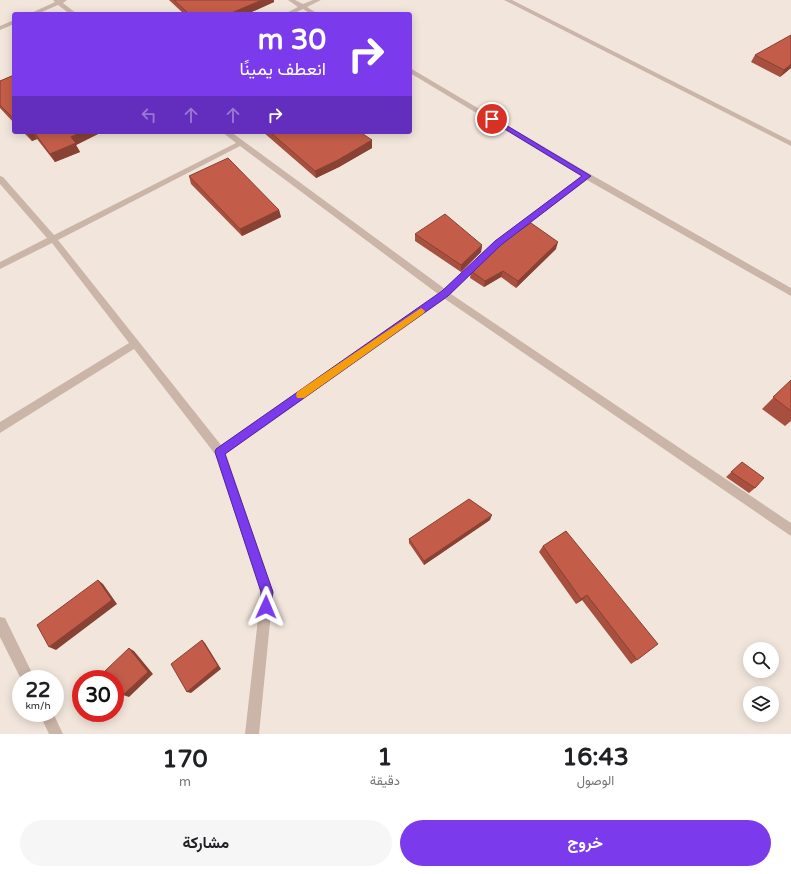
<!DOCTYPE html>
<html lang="ar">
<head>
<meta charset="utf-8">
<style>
  :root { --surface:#fff; --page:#f6f6f6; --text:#202124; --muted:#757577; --accent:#7c3aed }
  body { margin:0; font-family:"Varela Round",Vazirmatn,sans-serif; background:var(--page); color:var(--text); direction:rtl; height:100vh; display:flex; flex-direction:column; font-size:15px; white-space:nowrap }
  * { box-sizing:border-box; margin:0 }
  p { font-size:13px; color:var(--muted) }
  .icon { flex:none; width:22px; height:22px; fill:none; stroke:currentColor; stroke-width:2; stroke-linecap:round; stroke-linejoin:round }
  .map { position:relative; height:734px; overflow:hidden; direction:ltr }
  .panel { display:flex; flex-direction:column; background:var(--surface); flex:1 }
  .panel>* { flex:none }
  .banner { position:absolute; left:12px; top:12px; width:400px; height:122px; border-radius:4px; box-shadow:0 2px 10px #0003; direction:rtl; background:#7c3aed; color:#fff; overflow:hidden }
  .fabs { position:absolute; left:743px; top:642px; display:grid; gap:8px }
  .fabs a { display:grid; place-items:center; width:36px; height:36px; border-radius:50%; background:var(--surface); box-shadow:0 2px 10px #0003; font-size:20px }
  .speed { position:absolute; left:12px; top:670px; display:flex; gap:8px; font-size:20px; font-weight:700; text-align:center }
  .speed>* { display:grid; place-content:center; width:52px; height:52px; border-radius:50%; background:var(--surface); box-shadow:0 2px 10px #0003; line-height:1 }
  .speed small { font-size:10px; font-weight:400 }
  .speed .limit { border:6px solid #d22; background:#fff; color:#111 }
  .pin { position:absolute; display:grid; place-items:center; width:34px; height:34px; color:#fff; margin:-17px; border:2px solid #fff; border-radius:50%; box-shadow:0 1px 4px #0007 }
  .me { position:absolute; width:44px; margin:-22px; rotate:1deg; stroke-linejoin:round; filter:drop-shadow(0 0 3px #0008) }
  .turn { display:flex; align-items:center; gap:14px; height:84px; padding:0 20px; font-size:18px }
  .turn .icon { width:52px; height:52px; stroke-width:2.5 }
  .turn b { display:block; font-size:28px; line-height:34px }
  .lanes { display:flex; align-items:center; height:38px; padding:0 20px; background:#0003; justify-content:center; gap:20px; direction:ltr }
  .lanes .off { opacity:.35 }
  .eta { display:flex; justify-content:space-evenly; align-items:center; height:68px; text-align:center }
  .eta b { font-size:24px; font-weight:700; line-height:28px }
  .action { display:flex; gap:8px; margin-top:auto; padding:8px 20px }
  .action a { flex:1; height:46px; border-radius:24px; background:var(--accent); color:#fff; font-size:16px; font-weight:700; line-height:46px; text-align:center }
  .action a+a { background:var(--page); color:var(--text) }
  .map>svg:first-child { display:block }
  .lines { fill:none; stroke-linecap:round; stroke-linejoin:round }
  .minor { fill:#cab5a8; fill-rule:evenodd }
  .wall { fill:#a8503f }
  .shaded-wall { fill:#884133 }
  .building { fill:#c35d49; stroke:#884133 }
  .route { fill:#7c3aed; stroke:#51269a }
  .slow { fill:#f59e0b }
</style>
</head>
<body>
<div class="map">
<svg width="791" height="734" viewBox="0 0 791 734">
  <rect width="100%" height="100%" fill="#f2e6dc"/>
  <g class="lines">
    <!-- minor -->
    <path class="minor" d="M53,0H67L63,3L77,14H70L58,5L37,14H29L55,2Z
      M288,0H295L303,4L313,0H321L307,7L318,14H311L303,9L292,14H284L298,7Z
      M504,0H512L791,141V146Z
      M14,20V24L0,30V26Z
      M410,68L590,174L791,288V296L587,180L501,245L451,294L791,523V536L445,299L226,454L273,592L259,734H245L261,592L215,454L134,349L0,433V422L129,343L52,243L0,269V262L47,238L0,184V176L3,177L54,235L236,143L222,132H231L445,289L495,241L581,176L410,73ZM240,146L438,294L221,445L58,240Z
      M0,617L5,618L35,679H21L0,637Z
      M39,713H53L63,734H49Z"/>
  </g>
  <!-- wall -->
  <path class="wall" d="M169,0H274V2L247,14H184Z
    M755,55L791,68L780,77L751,62Z
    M14,75V123L0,108V81Z
    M23,132H102L76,145L80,152L55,162L37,139L32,141Z
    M263,132H360L372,148L339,167L316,178Z
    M189,176L279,210L281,217L242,236L191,184Z
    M415,234L482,245L481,252L461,272L415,241Z
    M556,249L516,288L501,277L484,287L470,278L471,271Z
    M791,380V421L785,426L762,409Z
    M742,462L755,488L749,493L726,477Z
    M490,520L424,565L409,543V539Z
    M566,531L637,660L631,664L582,600L576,604L539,552L543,546Z"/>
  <!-- shaded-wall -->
  <path class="shaded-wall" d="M262,0H274V2L247,14H229Z
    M791,64V68L780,77L784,70Z
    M29,132H33L37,139L32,141L27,133Z
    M81,132H102L76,145L80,152L55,162L50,154L71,137Z
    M372,140V148L339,167L316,178L315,171Z
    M279,210L281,217L242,236L240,229Z
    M558,242L556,249L516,288L518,281Z
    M482,245L481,252L461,272V265Z
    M503,271L501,277L484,287L485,281Z
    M492,515L490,520L424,565V561Z
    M98,580L103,584L117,604L56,650L49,647Z
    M587,595L582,600L576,604L581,599Z
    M202,640L205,643L221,669L191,693L187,692Z
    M129,648L134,651L153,674L129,697L123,695Z"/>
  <!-- building -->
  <path class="building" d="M174,0H262L229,14H189Z
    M791,35V64L784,70L755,55Z
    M14,75V119L0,105V81Z
    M34,132H81L71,137L76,143L50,154Z
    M270,132H360L372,140L338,160L315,171Z
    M228,158L279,210L240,229L189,176Z
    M445,214L482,245L461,265L415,234Z
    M531,223L558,242L518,281L503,271L485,281L471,271L494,248Z
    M791,380V411L773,397Z
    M742,462L764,478L755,488L731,472Z
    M469,499L492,515L424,561L409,539Z
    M566,531L658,644L637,660L587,595L581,599L543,546Z
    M98,580L112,600L49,647L37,625Z
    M202,640L218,666L187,692L171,664Z
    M129,648L148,672L123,695L115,684V679H111L105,671Z"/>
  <!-- route -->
  <path class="route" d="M490,118H494L591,176L501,245L448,296L225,454L273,592L270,611L266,613L261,611L260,607L261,592L215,452L216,449L442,291L495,241L582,176L490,120Z"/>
  <!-- slow -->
  <path class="slow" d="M421,308L425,311L424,313L304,398H297L296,395L297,392Z"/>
</svg>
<div class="fabs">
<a><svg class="icon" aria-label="search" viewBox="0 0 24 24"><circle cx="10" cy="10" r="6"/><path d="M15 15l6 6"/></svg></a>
<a><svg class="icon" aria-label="layers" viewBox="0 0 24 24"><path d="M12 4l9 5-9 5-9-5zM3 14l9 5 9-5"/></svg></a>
</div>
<div class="speed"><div>22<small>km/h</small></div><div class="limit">30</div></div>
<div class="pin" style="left:492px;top:119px;background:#d93025"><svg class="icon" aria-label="arrive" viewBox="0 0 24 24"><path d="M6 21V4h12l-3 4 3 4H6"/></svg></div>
<svg class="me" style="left:266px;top:607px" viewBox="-20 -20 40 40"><path d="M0-17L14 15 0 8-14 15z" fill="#7c3aed" stroke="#fff" stroke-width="4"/></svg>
<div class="banner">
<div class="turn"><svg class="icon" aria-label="right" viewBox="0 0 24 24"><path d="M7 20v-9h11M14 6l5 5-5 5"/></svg><div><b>30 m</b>انعطف يمينًا</div></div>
<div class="lanes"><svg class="icon off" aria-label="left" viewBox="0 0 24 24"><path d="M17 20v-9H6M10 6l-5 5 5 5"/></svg><svg class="icon off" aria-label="ahead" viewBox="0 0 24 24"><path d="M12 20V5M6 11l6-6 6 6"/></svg><svg class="icon off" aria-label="ahead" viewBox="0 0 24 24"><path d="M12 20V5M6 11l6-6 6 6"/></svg><svg class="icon" aria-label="right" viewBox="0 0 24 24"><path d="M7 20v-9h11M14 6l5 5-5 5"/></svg></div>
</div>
</div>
<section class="panel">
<div class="eta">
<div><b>16:43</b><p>الوصول</p></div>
<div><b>1</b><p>دقيقة</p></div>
<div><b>170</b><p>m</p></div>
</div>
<div class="action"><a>خروج</a><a>مشاركة</a></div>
</section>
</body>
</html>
